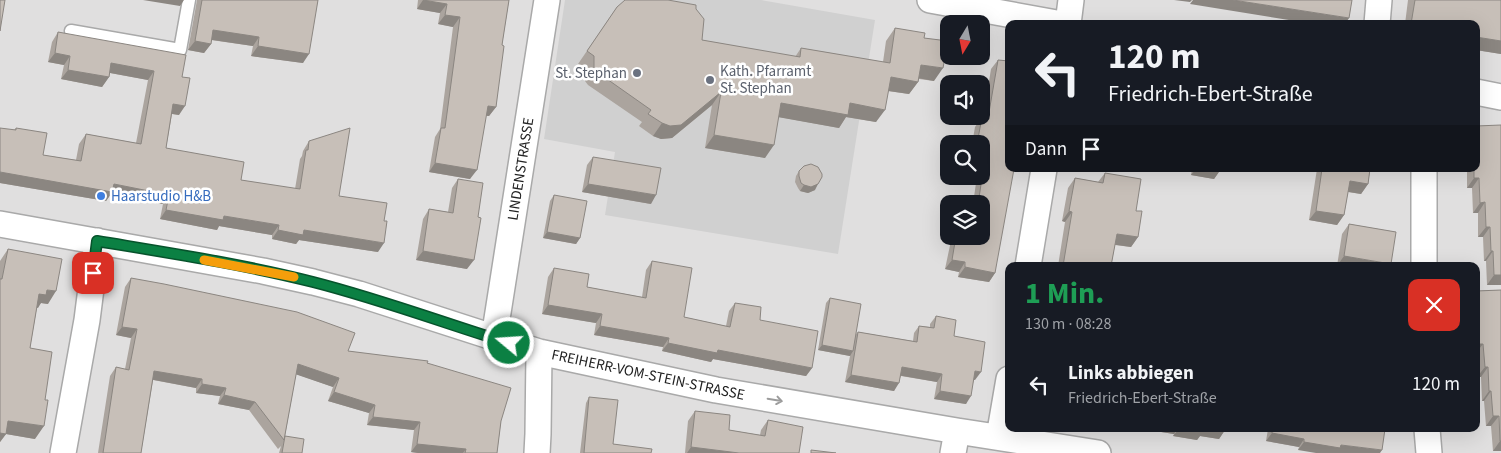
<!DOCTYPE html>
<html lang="de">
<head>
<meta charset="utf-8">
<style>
  :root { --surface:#171b24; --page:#242831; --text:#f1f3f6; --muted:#9ea1a6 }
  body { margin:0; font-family:"Source Sans 3",sans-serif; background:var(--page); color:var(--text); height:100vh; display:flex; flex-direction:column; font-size:19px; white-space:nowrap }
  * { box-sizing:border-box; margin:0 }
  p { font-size:16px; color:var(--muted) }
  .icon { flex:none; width:28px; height:28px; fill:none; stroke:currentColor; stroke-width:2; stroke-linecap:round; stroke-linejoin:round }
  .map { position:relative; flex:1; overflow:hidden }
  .details { position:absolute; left:1005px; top:262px; width:475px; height:170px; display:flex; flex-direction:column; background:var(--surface); border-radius:10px; box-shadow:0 5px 20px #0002 }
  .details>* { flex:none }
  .hud { position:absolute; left:1005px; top:20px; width:475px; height:152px; border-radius:10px; box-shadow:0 5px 20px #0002; background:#171b24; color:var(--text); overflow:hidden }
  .needle { width:32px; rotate:190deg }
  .fabs { position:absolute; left:940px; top:15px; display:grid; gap:10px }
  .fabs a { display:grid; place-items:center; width:50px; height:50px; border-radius:10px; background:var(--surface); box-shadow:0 5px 20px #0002; font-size:25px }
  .pin { position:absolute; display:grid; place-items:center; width:42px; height:42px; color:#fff; margin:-21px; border-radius:10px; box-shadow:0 2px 8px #0006 }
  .me { position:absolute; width:55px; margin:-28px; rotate:288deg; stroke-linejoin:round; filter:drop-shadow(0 0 4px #0008) }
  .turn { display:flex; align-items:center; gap:18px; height:105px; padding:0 20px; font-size:22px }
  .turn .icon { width:65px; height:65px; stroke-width:2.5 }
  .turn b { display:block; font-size:35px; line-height:42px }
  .then { display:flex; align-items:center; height:48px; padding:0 20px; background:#0003; gap:10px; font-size:19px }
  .round { display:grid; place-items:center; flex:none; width:52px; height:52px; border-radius:10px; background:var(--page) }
  .headline { display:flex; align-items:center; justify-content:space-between; height:85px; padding:0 20px }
  h1 { font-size:30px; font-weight:700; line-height:38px; color:#1e9e55 }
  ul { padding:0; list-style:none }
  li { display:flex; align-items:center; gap:15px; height:75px; padding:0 20px }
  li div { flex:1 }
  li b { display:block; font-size:19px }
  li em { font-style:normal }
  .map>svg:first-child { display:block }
  .residential { fill:#e0dfdf; fill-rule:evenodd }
  .religious { fill:#d0d0d0 }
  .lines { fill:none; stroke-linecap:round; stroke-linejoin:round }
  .lane-casing { stroke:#a9a9a9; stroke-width:15 }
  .street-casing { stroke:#a9a9a9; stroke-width:28 }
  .lane { stroke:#fff; stroke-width:12 }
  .street { stroke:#fff; stroke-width:25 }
  .wall { fill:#aba49e }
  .shaded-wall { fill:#8b8681 }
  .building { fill:#c7bfb8; stroke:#8b8681 }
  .oneway { stroke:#9c9c9c }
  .route-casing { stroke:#07532c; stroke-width:12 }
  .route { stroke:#0b8043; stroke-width:9 }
  .slow { stroke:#f59e0b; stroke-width:9 }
  .worship-dot { fill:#6b7280; stroke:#fff; stroke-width:2 }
  .shop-dot { fill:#3f7fe0; stroke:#fff; stroke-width:2 }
  .labels { text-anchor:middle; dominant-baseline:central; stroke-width:5; stroke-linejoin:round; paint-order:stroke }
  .worship-label { font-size:15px; fill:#5b616d; stroke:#fff; text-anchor:start }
  .street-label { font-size:15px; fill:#222; stroke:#fff }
  .shop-label { font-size:15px; fill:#366cbe; stroke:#fff; text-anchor:start }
</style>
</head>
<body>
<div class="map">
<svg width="1501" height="453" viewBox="0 0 1501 453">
  <rect width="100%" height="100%" fill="#f2efe9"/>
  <!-- residential -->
  <path class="residential" d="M0,0H1501V453H0ZM949,24H981V56H949ZM1009,24H1476V169H1009ZM949,84H981V116H949ZM949,144H981V176H949ZM949,204H981V236H949ZM1009,266H1476V429H1009Z"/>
  <!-- religious -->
  <path class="religious" d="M565,0H761L875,20L838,254L605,215L615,152L544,139Z"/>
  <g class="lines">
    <!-- lane casing -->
    <g class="lane-casing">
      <path id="lane" d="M71,31L180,50L189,0"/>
    </g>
    <!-- street casing -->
    <g class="street-casing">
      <path id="street" d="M930,0L1062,24
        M1068,24L1071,0
        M1377,24L1379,0
        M1476,92L1501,97
        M0,224L263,271L313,282L359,294L539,352L716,390L957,431L1098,453
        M1028,266L1044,169
        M1424,266V169
        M494,338L547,0
        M1427,429L1429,453
        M999,437L1009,379
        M63,453L87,320L97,241
        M537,453L538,434L539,352
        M953,453L957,431"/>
    </g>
    <!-- lane -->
    <use href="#lane" class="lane"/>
    <!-- street -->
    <use href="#street" class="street"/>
  </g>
  <!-- wall -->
  <path class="wall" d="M197,0H318L303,63L251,56L253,46L211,40V44L204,53L188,50Z
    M418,0H509L502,45L496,107L489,116H486L470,179L429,172L435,137L440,129L453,27L438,24L440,13L417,9Z
    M1408,0H1501V54L1476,50V24H1405Z
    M617,7L696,9L702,40L795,57L801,48L883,62L886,41L895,28L924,38L934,81L919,79L918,82L909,94L888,91L876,122L846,117L839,128L779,117L765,158L705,148L712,105L672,138L661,139L653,136L639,126L642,122L588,85L585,81V69L578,64Z
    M58,32L182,77L179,115L172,114L166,148L241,180L295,189L300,159L302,156L303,151L309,141L339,196L378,252L299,240L296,244L272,239V235L219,226L217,230L160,219L163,204L111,194L106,201L0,183L14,130L16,128L43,155L76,160L79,144L86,134L136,143L148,80L110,73L109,77L102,87L61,79L64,65L48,62L52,42Z
    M998,60L995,273L989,282L958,277L959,272L945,269L952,236H981V204H973L977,176H981V144H972L975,127L982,117L983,118L991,69Z
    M1501,125V285H1487L1486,261H1484L1483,237H1478V213H1473L1472,188H1467V169H1476Z
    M593,157L651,204L582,192L587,165Z
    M1192,169H1221L1214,179L1191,175Z
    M1317,169H1370L1368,184L1361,194L1348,192L1344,215L1337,225L1309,220Z
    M799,171L815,190L808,193L800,191L798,188L795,182L796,176Z
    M1105,173L1136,211L1138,237L1131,247L1115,245L1111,266H1058L1065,222L1062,221L1068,188L1075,178L1098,182Z
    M458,179L467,269L416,260L423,219L429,209L448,212L452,188Z
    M554,195L580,238L576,244L543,238L550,201Z
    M1349,224L1396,232L1337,266L1342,234Z
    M8,249L48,304L41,303L37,307L30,348L35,439L6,434L0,442V261Z
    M652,261L684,317L726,326L729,311L735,303L760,320L812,368L806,376L713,359L711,362L662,351L663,347L594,335L596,323L542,314L548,277L554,268L587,287L642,297L646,270Z
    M131,278L348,351L427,363L501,421L497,453H418L411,452L414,430L367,425L369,413L328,401L333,387L296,374L285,436L302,453H279L281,446L278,449L249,410L218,404L220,396L196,393V388L153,380L141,453H98L110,376L116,367L125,369L131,338L116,335L125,287Z
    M1501,290V451H1493L1491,426H1486L1484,401H1482L1481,377H1477L1476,359V291Z
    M830,298L856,334L858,332L913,341L914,333L919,326L930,327V324L936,316L954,336L975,380H974L966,404L934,399L937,382L901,376L894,391L845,382L850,356L818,350L826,303Z
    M589,397L613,444L651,453H580L586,403Z
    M695,411L729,430L760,435L761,430L768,420L799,453H685L688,421Z
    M1142,429H1226L1225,430L1219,439L1200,436L1197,440L1173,436L1174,434Z
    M1268,429H1385L1298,450L1299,447L1266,441Z"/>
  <!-- shaded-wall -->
  <path class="shaded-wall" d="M143,0H184L180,6Z
    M423,0L447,4L440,13L417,9Z
    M1174,0H1192L1190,2Z
    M1193,0H1233L1349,18L1345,24H1314L1190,4Z
    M445,15L460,17L453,27L438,24Z
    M213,30L259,37L253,46L206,39Z
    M1476,37L1501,41V54L1476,50Z
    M195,41L211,44L204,53L188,50Z
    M258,46L309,54L303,63L251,56Z
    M55,53L70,56L64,65L48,62Z
    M111,63L154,71L148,80L105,72Z
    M921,65L943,68L934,81L912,77Z
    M68,70L109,77L102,87L61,79Z
    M891,77L918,82L909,94L882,90Z
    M721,92L712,105L672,138L661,139L653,136L662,123Z
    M781,103H850L885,110L876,122L846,117L839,128L772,116Z
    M173,104L185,106L179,115L167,113Z
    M488,106L496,107L489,116L481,115Z
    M714,135L774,145L765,158L705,148Z
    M435,163L477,170L470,179L429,172Z
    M1196,169H1221L1214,179L1191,175Z
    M0,172L114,184L169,195L163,204L111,194L106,201L0,183Z
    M1474,178H1479L1472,188H1467Z
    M1350,181L1368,184L1361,194L1343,191Z
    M588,184L656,195L651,204L582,192Z
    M818,184L815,190L808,193L800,191L804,185Z
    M1485,202L1478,213H1473L1480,203Z
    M166,210L224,216L279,225L272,235L219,226L217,230L160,219Z
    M1069,211L1072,212L1065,222L1062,221Z
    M1316,211L1344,215L1337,225L1309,220Z
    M1486,227H1490L1483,237H1478Z
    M278,230H304L384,243L378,252L299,240L296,244L272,239Z
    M547,232L580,238L576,244L543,238Z
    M1117,234L1138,237L1131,247L1110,244Z
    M423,251L474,260L467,269L416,260Z
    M1491,251H1493L1486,261H1484Z
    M1344,256L1391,264L1389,266H1337Z
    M952,260L965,262L959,272L945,269Z
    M965,267L995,273L989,282L958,277Z
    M1494,275H1501V285H1487Z
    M47,290L56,291L48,304L41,303L38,308L30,306L39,294Z
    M548,305L602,314L596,323L542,314Z
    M600,326L669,338L663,347L594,335Z
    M122,327L137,329L131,338L116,335Z
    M668,343L718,350L812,368L806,376L713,359L711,362L662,351Z
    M1479,344H1483L1476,353V348Z
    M822,345L853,351L850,356L818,350Z
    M298,364L339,378L333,387L292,373Z
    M902,367L942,374L937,382L897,375Z
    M1485,367H1488L1481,377H1477Z
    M154,371L202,379L196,388L149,379Z
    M975,371L981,372L975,380L970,379Z
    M851,375L899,383L894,391L845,382Z
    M202,384L226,388L220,396L196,393Z
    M940,391L971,396L966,404L934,399Z
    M1489,391H1491L1484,401H1482Z
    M334,392L375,405L369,413L328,401Z
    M224,395L255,402L249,410L218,404Z
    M1493,416H1499L1491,426H1486Z
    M373,417L420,422L414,430L367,425Z
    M8,421L44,426L35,439L6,434L0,442V432Z
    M1142,429H1177L1174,434Z
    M1179,429H1216L1225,430L1219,439L1200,436L1197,440L1173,436Z
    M1272,433L1304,439L1299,447L1266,441Z
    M1500,441H1501V451H1493Z
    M1304,442L1341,445L1382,450L1380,453H1316L1298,450Z
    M417,444L466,449L463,453H418L411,452Z
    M691,447L739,453H687Z"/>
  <!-- building -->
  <path class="building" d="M0,0H5L0,31Z
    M202,0H318L309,54L258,46L259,37L213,30L211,44L195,41Z
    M423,0H509L502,45L504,46L496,107L488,106L477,170L435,163L441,128H445L460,17L445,15L447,4Z
    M625,0H668L696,5V9L704,19L702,40L800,57L801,48L890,63L895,28L925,33L924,38L948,41L943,68L921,65L918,82L891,77L885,110L850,103L848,115L781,103L774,145L714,135L721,92L681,125L670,126L662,123L648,114L651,110L597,72L594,68V56L587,51L617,7Z
    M1233,0H1352L1349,18Z
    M1415,0H1501V41L1476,37V24H1411Z
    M58,32L186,55L182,77L190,78L185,106L173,104L166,148L244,162L241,180L300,189L306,150H308L309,141L350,128L339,196L387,203L384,221H387L384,243L304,230L303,235L278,230L279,225L224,216L223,220L166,210L169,195L114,184L112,192L0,172V128L16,130V128L47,133L43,155L81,161L86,134L141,144L154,71L111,63L109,77L68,70L70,56L55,53Z
    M998,60L1009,61V169H1014L995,273L965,267V262L952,260L956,236H981V204H978L984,165H981V144H977L982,117L988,118Z
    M1501,125V275H1494L1493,251H1491L1490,227H1486L1485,202L1480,203L1479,178H1474V169H1476V126Z
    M593,157L661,168L656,195L588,184Z
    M811,164L818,167L822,174V177L818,184L811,187L804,185L801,183L799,176V171L804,166Z
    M1322,169H1370L1368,184L1350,181L1344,215L1316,211Z
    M1105,173L1141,179L1136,211H1142L1138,237L1117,234L1111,266H1063L1072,212L1069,211L1075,178L1103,183Z
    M458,179L483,183L478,217L481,218L474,260L423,251L429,209L453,213Z
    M554,195L587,201L580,238L547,232Z
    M1349,224L1396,232L1391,264L1344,256Z
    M8,249L62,259L56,291L47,290L46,295L39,294L30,348L52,352L45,400H48L44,426L8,421L6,434L0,433V279H2Z
    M652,261L692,268L684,317L730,327L735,303L761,307L760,320L818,331L812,368L718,350L717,353L668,343L669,338L600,326L602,314L548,305L554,268L589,274L587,287L646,298Z
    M131,278L164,284L297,312L355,333L348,351L428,361L427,363L511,388L501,421L497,453H465L466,449L417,444L420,422L373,417L375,405L334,392L339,378L298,364L284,440L255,402L224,395L226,388L202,384V379L154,371L141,453H103L116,367L129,370L137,329L122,327Z
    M1501,290V441H1500L1499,416H1493L1491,391H1489L1488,367H1485L1483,344H1479L1478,319H1476V291Z
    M830,298L861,304L853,351L822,345Z
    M936,316L956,320L954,336L985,342L981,372L975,371L971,396L940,391L942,374L902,367L899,383L851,375L858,332L917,342L919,326L934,328Z
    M589,397L618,400L613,444L652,449L651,453H584Z
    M695,411L730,415L729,430L765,436L768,420L803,427L799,453H739L691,447Z
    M1188,429H1204L1203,431Z
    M1216,429H1226L1225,430Z
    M1272,429H1385L1382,450L1341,445L1340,448L1304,442V439L1272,433Z
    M285,436L304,439L302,453H282Z
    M811,450L836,453H811Z"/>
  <!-- one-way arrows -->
  <defs><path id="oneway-shaft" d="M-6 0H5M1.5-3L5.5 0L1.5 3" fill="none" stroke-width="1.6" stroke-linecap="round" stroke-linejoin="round" transform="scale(1.25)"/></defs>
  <use class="oneway" href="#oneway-shaft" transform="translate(775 400) rotate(10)"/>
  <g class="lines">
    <!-- route casing -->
    <g class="route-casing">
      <path id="route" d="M93,273L97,241C169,253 242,264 313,282C380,299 444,323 509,343"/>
    </g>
    <!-- route -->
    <use href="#route" class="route"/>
    <!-- slow -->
    <path class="slow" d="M204,260L294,277"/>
  </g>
  <!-- markers -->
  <g class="worship-dot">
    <circle cx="637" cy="73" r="5"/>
    <circle cx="710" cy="80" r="5"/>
  </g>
  <circle class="shop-dot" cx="101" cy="196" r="5"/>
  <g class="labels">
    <!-- worship labels -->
    <g class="worship-label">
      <text x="720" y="71">Kath. Pfarramt<tspan x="720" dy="17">St. Stephan</tspan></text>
      <text x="627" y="73" text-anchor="end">St. Stephan</text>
    </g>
    <!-- street labels -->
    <g class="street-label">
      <text transform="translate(521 169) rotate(-81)">LINDENSTRASSE</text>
      <text transform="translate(648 375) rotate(12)">FREIHERR-VOM-STEIN-STRASSE</text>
    </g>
    <!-- shop labels -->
    <g class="shop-label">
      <text x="111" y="196">Haarstudio H&amp;B</text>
    </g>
  </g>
</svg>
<div class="fabs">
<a><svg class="needle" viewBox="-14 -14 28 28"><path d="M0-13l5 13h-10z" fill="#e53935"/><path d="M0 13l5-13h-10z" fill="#9ea1a6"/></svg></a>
<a><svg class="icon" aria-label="sound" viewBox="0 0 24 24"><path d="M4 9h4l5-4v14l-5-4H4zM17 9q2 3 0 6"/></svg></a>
<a><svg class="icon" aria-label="search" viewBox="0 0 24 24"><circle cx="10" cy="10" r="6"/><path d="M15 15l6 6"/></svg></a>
<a><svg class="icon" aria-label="layers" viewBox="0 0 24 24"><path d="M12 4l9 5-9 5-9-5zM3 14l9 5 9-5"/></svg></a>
</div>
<div class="pin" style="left:93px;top:273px;background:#d93025"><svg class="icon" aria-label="arrive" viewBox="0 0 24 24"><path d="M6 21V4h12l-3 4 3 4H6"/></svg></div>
<svg class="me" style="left:509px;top:343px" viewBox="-20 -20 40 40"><circle r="17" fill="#0b8043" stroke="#fff" stroke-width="3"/><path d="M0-11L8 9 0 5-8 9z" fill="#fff"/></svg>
<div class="hud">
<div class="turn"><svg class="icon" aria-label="left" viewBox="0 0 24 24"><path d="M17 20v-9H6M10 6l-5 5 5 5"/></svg><div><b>120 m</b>Friedrich-Ebert-Straße</div></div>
<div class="then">Dann<svg class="icon" aria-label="arrive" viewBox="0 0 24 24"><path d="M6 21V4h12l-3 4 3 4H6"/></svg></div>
</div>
<section class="details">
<div class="headline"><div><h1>1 Min.</h1><p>130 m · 08:28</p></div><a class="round" style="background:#d93025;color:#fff"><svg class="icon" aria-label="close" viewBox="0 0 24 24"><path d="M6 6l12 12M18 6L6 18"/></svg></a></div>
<ul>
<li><svg class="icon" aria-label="left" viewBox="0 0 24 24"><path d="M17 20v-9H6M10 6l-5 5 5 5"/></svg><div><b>Links abbiegen</b><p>Friedrich-Ebert-Straße</p></div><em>120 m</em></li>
</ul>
</section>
</div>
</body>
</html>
